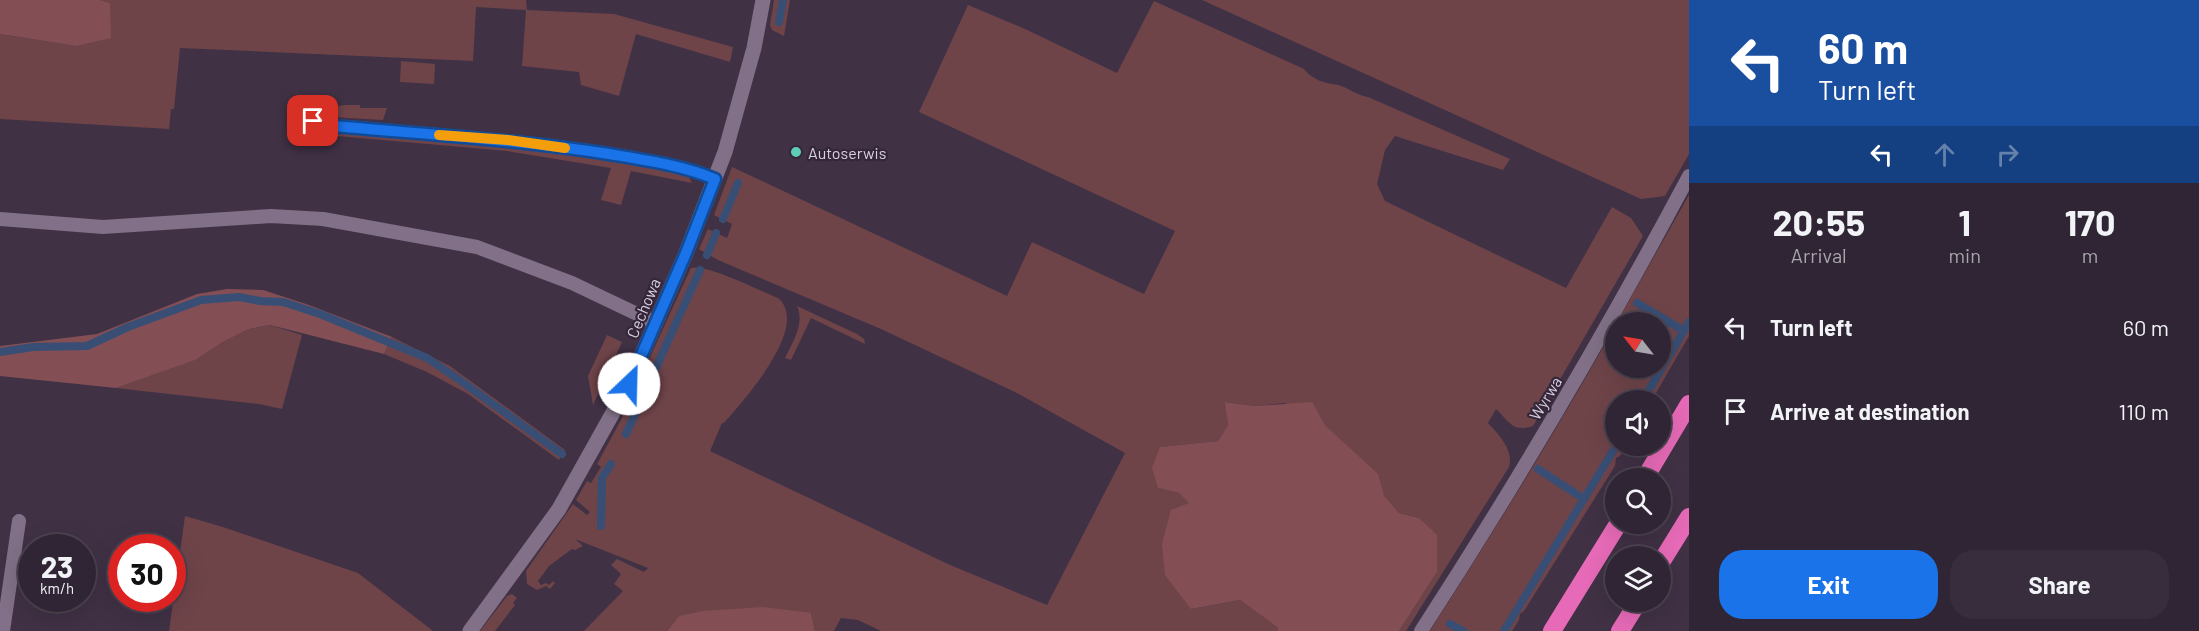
<!DOCTYPE html>
<html lang="en">
<head>
<meta charset="utf-8">
<style>
  :root { --surface:#302534; --page:#382d3c; --text:#f1f3f6; --muted:#a8a5ac; --line:#4b424f; --accent:#1a73e8 }
  body { margin:0; font-family:Barlow,sans-serif; background:var(--page); color:var(--text); height:100vh; display:flex; flex-direction:column; font-size:22px; white-space:nowrap }
  * { box-sizing:border-box; margin:0 }
  p { font-size:20px; color:var(--muted) }
  .icon { flex:none; width:33px; height:33px; fill:none; stroke:currentColor; stroke-width:2; stroke-linecap:round; stroke-linejoin:round }
  .map { position:relative; flex:1; overflow:hidden }
  .side { display:flex; flex-direction:column; background:var(--surface); width:510px }
  .side>* { flex:none }
  .hud { background:#1a4fa0; color:#fff; overflow:hidden }
  .needle { width:39px; rotate:301deg }
  .buttons { position:absolute; left:1605px; top:312px; display:grid; gap:12px }
  .buttons a { display:grid; place-items:center; width:66px; height:66px; border-radius:50%; background:var(--surface); box-shadow:0 6px 24px #0002,0 0 0 2px var(--line); font-size:30px }
  .speed { position:absolute; left:18px; top:534px; display:flex; gap:12px; font-size:30px; font-weight:700; text-align:center }
  .speed>* { display:grid; place-content:center; width:78px; height:78px; border-radius:50%; background:var(--surface); box-shadow:0 6px 24px #0002,0 0 0 2px var(--line); line-height:1 }
  .speed small { font-size:15px; font-weight:400 }
  .speed .limit { border:9px solid #d22; background:#fff; color:#111 }
  .pin { position:absolute; display:grid; place-items:center; width:51px; height:51px; color:#fff; margin:-26px; border-radius:12px; box-shadow:0 3px 9px #0006 }
  .me { position:absolute; width:66px; margin:-33px; rotate:24deg; stroke-linejoin:round; filter:drop-shadow(0 0 4px #0008) }
  .turn { display:flex; align-items:center; gap:21px; height:126px; padding:0 30px; font-size:27px }
  .turn .icon { width:78px; height:78px; stroke-width:2.5 }
  .turn b { display:block; font-size:42px; line-height:51px }
  .lanes { display:flex; align-items:center; height:57px; padding:0 30px; background:#0003; justify-content:center; gap:30px; direction:ltr }
  .lanes .off { opacity:.35 }
  .eta { display:flex; justify-content:space-evenly; align-items:center; height:102px; text-align:center }
  .eta b { font-size:36px; font-weight:700; line-height:42px }
  .button { display:flex; gap:12px; margin-top:auto; padding:12px 30px }
  .button a { flex:1; height:69px; border-radius:24px; background:var(--accent); color:#fff; font-size:24px; font-weight:700; line-height:69px; text-align:center }
  .button a+a { background:var(--page); color:var(--text) }
  ul { padding:0; list-style:none }
  li { display:flex; align-items:center; gap:18px; height:84px; padding:0 30px }
  li div { flex:1 }
  li b { display:block; font-size:22px }
  li em { font-style:normal }
  main { display:flex; flex:1; min-height:0 }
  .map>svg:first-child { display:block }
  .green { fill:#6e4449 }
  .forest { fill:#834f55 }
  .lines { fill:none; stroke-linecap:round; stroke-linejoin:round }
  .stream { stroke:#384e74; stroke-width:8 }
  .lane { stroke:#817087; stroke-width:14 }
  .street { stroke:#817087; stroke-width:15 }
  .highway { stroke:#e66ab7; stroke-width:18 }
  .route-casing { stroke:#114b97; stroke-width:15 }
  .route { stroke:#1a73e8; stroke-width:10 }
  .slow { stroke:#f59e0b; stroke-width:10 }
  .poi-dot { fill:#5eceb8; stroke:#35273b; stroke-width:2 }
  .labels { text-anchor:middle; dominant-baseline:central; stroke-width:4.5; stroke-linejoin:round; paint-order:stroke }
  .poi-label { font-size:16px; fill:#d9d0dd; stroke:#35273b; text-anchor:start }
  .street-label { font-size:16px; fill:#d9d0dd; stroke:#35273b }
</style>
</head>
<body>
<main>
<div class="map">
<svg width="1689" height="631" viewBox="0 0 1689 631">
  <rect width="100%" height="100%" fill="#403145"/>
  <!-- green -->
  <path class="green" d="M100,0H526L527,10L614,14L733,47L730,62L636,34L619,96L581,85L579,72L522,66L526,10L476,7L473,61L180,48L174,109H171L169,129L0,119V34L76,46L110,3Z
    M774,0H790L784,36L772,30L770,25Z
    M1202,0H1689V154L1665,196L1641,199Z
    M1154,1L1304,69C1312,80 1325,83 1338,85C1349,88 1356,95 1368,97L1510,159L1503,170L1395,136L1385,150L1377,184L1385,201L1566,288L1612,207L1631,218L1643,236L1533,426C1512,433 1509,421 1496,409L1488,423C1499,435 1514,450 1509,467L1406,631H1399L1437,572L1419,518L1399,513L1383,496L1377,474L1326,426L1319,414L1284,403L1255,406L1226,402L1228,425L1218,441L1161,447L1158,488L1179,493L1190,503L1191,609L1240,600L1278,628V631H881L858,620L841,618L834,631H815L811,613L679,616L667,631H584L623,591L614,584L621,574L611,565L617,559L644,572L648,568L575,539L583,546L575,550L572,549L549,566L538,581L541,585L546,583L549,585L553,581L555,583L550,589L546,586L537,590L527,584L526,571L573,504L587,515L590,512L576,500L587,481L591,483L601,467L597,464L621,420L691,268C705,263 761,291 778,298C811,326 744,400 724,423H722L710,451L950,565L1047,605L1125,453L1015,392L881,329L718,260L699,249L708,229L727,238L732,224L714,215L732,167L1007,296L1032,242L1144,294L1175,231L919,112L968,5L1023,28L1117,73Z
    M401,61L435,64L434,84L400,82Z
    M345,105H360V108H387L383,120L331,117V107Z
    M304,129L505,145L644,165L689,177L692,183L631,171L621,205L601,200L611,168L507,151L304,133Z
    M1689,195V336L1652,400H1616V446H1626L1620,456L1616,458L1615,466L1524,611L1520,614L1519,620L1512,631H1430C1494,531 1557,430 1615,326L1616,368H1660V322H1617Z
    M797,306L857,334L864,339L865,344L811,318L791,360L785,358C793,342 805,323 797,306Z
    M270,325L302,335L282,409L259,404L116,388L194,360L223,342L249,329Z
    M607,335L622,342L593,405L588,376Z
    M392,337L450,366L565,450L559,460L468,394L427,372L384,354Z
    M185,516L223,527L358,573L433,631H169Z
    M512,594L517,598L513,603L515,605L495,631H480L507,596Z"/>
  <!-- forest -->
  <path class="forest" d="M0,0H100L110,3L111,38L76,46L0,34Z
    M227,289L263,290L309,305L392,337L384,354L270,325L249,329L223,342L195,360L116,388L0,376V346L97,334L197,294Z
    M1225,402L1255,406L1312,402L1326,426L1378,474L1384,496L1399,513L1419,518L1437,535V572L1399,631H1278V628L1240,600L1191,609L1165,575L1162,544L1171,510L1189,503L1179,493L1158,488L1152,468L1160,447L1218,441L1228,425Z
    M763,607L811,613L815,631H667L679,616L704,611Z"/>
  <g class="lines">
    <!-- stream -->
    <path class="stream" d="M779,22L783,0
      M723,219L738,183
      M707,255L716,233
      M1637,303L1684,331
      M0,352L33,347L87,346L128,327L201,300L239,297L260,301L283,302L320,314L427,358L461,381L562,454
      M1643,400L1689,322
      M626,434L700,270
      M1538,469L1584,499
      M601,526L602,478L611,464
      M1450,624L1463,631
      M1504,631L1616,446"/>
    <!-- lane -->
    <path class="lane" d="M313,121L323,125C418,134 514,139 609,154C644,160 682,165 715,179
      M0,219L103,227L271,216L323,219L477,247L572,283L656,323
      M3,631L19,521
      M1421,631C1517,483 1606,332 1689,176"/>
    <!-- street -->
    <path class="street" d="M470,631L559,509L629,384L686,253L725,152L754,48L763,0"/>
    <!-- highway -->
    <path class="highway" d="M1645,478L1689,404
      M1660,564L1689,517
      M1552,631L1618,524
      M1620,631L1638,602"/>
  </g>
  <g class="lines">
    <!-- route casing -->
    <g class="route-casing">
      <path id="route" d="M313,121L323,125C418,134 514,139 609,154C644,160 682,165 715,179L686,253L629,384"/>
    </g>
    <!-- route -->
    <use href="#route" class="route"/>
    <!-- slow -->
    <path class="slow" d="M439,135L508,140L565,148"/>
  </g>
  <!-- markers -->
  <circle class="poi-dot" cx="796" cy="152" r="6"/>
  <g class="labels">
    <!-- poi labels -->
    <g class="poi-label">
      <text x="808" y="152">Autoserwis</text>
    </g>
    <!-- street labels -->
    <g class="street-label">
      <text transform="translate(643 308) rotate(-67)">Cechowa</text>
      <text transform="translate(1545 398) rotate(-59)">Wyrwa</text>
    </g>
  </g>
</svg>
<div class="buttons">
<a><svg class="needle" viewBox="-14 -14 28 28"><path d="M0-13l5 13h-10z" fill="#e53935"/><path d="M0 13l5-13h-10z" fill="#a8a5ac"/></svg></a>
<a><svg class="icon" aria-label="sound" viewBox="0 0 24 24"><path d="M4 9h4l5-4v14l-5-4H4zM17 9q2 3 0 6"/></svg></a>
<a><svg class="icon" aria-label="search" viewBox="0 0 24 24"><circle cx="10" cy="10" r="6"/><path d="M15 15l6 6"/></svg></a>
<a><svg class="icon" aria-label="layers" viewBox="0 0 24 24"><path d="M12 4l9 5-9 5-9-5zM3 14l9 5 9-5"/></svg></a>
</div>
<div class="speed"><div>23<small>km/h</small></div><div class="limit">30</div></div>
<div class="pin" style="left:313px;top:121px;background:#d93025"><svg class="icon" aria-label="arrive" viewBox="0 0 24 24"><path d="M6 21V4h12l-3 4 3 4H6"/></svg></div>
<svg class="me" style="left:629px;top:384px" viewBox="-20 -20 40 40"><circle r="19" fill="#fff"/><path d="M0-13L10 11 0 6-10 11z" fill="#1a73e8"/></svg>
</div>
<section class="side">
<div class="hud">
<div class="turn"><svg class="icon" aria-label="left" viewBox="0 0 24 24"><path d="M17 20v-9H6M10 6l-5 5 5 5"/></svg><div><b>60 m</b>Turn left</div></div>
<div class="lanes"><svg class="icon" aria-label="left" viewBox="0 0 24 24"><path d="M17 20v-9H6M10 6l-5 5 5 5"/></svg><svg class="icon off" aria-label="ahead" viewBox="0 0 24 24"><path d="M12 20V5M6 11l6-6 6 6"/></svg><svg class="icon off" aria-label="right" viewBox="0 0 24 24"><path d="M7 20v-9h11M14 6l5 5-5 5"/></svg></div>
</div>
<div class="eta">
<div><b>20:55</b><p>Arrival</p></div>
<div><b>1</b><p>min</p></div>
<div><b>170</b><p>m</p></div>
</div>
<ul>
<li><svg class="icon" aria-label="left" viewBox="0 0 24 24"><path d="M17 20v-9H6M10 6l-5 5 5 5"/></svg><div><b>Turn left</b></div><em>60 m</em></li>
<li><svg class="icon" aria-label="arrive" viewBox="0 0 24 24"><path d="M6 21V4h12l-3 4 3 4H6"/></svg><div><b>Arrive at destination</b></div><em>110 m</em></li>
</ul>
<div class="button"><a>Exit</a><a>Share</a></div>
</section>
</main>
</body>
</html>
